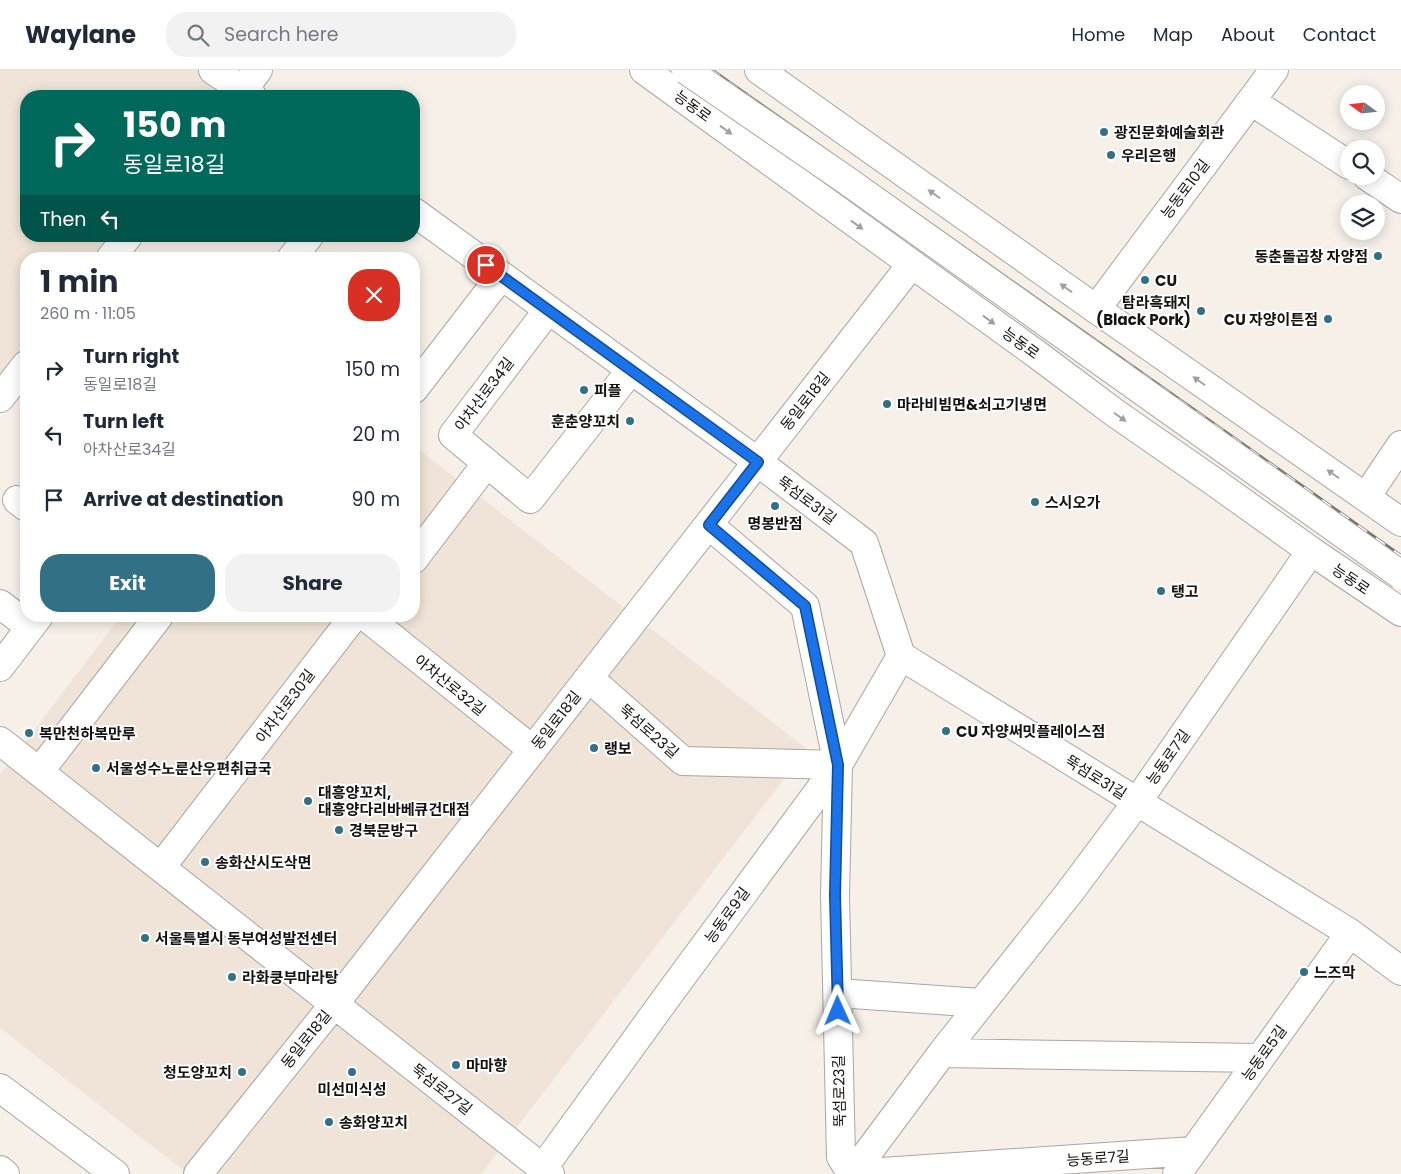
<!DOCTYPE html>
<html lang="en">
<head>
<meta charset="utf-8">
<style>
  :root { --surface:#fff; --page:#f2f2f3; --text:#1f2937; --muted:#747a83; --line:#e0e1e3; --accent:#327086 }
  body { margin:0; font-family:Poppins,"Noto Sans KR",sans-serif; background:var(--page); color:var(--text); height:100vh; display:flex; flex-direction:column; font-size:19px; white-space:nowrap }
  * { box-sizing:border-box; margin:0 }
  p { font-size:16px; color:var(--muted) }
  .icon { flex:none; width:28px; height:28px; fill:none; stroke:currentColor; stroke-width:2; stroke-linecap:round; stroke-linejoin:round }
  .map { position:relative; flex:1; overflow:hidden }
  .drawer { position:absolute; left:20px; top:182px; width:400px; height:370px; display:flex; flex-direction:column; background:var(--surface); border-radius:20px; box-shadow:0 2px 12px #0003 }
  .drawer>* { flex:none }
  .top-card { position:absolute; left:20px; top:20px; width:400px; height:152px; border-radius:20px; box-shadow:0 2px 12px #0003; background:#00695c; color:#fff; overflow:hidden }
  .needle { width:32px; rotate:285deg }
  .tools { position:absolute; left:1340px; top:15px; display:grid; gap:10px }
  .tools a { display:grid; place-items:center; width:45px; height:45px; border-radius:50%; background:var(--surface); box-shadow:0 2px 12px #0003; font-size:25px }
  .pin { position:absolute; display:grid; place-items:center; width:42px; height:42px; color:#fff; margin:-21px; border:2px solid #fff; border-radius:50%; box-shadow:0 1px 5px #0007 }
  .me { position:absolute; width:55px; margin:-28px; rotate:359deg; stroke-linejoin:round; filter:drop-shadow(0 0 4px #0008) }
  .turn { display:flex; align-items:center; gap:18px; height:105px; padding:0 20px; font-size:22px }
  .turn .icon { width:65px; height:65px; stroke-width:2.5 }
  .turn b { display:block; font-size:35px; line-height:42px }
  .then { display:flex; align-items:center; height:48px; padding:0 20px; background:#0003; gap:10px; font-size:19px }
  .round { display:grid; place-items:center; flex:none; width:52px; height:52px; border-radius:20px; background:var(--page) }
  .headline { display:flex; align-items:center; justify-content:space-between; height:85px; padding:0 20px }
  h1 { font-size:30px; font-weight:700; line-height:38px }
  .primary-button { display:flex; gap:10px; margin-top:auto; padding:10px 20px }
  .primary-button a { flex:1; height:58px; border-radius:20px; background:var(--accent); color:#fff; font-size:20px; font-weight:700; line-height:58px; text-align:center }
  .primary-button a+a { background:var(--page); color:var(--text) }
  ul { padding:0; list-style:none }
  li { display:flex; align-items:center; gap:15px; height:65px; padding:0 20px }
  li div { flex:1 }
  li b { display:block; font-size:19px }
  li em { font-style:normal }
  header { display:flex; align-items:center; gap:30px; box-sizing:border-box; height:70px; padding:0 25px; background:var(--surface); border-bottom:1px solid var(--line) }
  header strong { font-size:24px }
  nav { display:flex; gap:28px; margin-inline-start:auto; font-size:18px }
  .search { width:350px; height:45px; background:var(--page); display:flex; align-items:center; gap:12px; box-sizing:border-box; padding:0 18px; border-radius:20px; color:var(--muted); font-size:19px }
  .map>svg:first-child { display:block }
  .built { fill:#efe4d7 }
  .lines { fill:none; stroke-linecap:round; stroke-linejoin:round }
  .street-casing { stroke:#aba69f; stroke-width:30 }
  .secondary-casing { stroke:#aba69f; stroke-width:30 }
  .street { stroke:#fff; stroke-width:28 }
  .secondary { stroke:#fff; stroke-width:28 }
  .rail-casing { stroke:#77746f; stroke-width:5.5 }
  .rail { stroke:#fff; stroke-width:4; stroke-dasharray:11; stroke-linecap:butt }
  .highway-bridge-casing { stroke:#aba69f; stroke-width:30; stroke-linecap:butt }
  .highway-bridge { stroke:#fff; stroke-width:28 }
  .oneway { fill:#a1a09f }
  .route-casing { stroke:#114b97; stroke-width:12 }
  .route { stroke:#1a73e8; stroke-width:9 }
  .poi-dot { fill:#327086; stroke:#fff; stroke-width:2 }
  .labels { text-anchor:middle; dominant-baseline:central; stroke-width:4; stroke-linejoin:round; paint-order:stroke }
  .street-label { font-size:15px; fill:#141210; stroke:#fff }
  .poi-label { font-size:15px; font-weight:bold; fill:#141210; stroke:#fff; text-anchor:start }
</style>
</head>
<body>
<header>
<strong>Waylane</strong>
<div class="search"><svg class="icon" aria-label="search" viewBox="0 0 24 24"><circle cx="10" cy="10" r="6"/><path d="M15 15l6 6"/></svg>Search here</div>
<nav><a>Home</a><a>Map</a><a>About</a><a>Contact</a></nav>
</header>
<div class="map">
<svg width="1401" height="1104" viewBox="0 0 1401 1104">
  <rect width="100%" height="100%" fill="#f6f0e9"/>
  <!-- built -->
  <path class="built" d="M0,0H244L224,26H26V166H116L99,189H26V283L0,317Z
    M414,376L807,679L481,1104H188L0,958V705L121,546H414Z"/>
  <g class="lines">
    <!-- street casing -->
    <g class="street-casing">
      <path id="street" d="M213,0L252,26
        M238,26L258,0
        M1251,31L1349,95
        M1367,106L1401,129
        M414,142L758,392L864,473L901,586L1350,863L1401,901
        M110,189L128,166
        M291,189L309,166
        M1096,239L1274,0
        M548,240L453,365L530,429L631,300
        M414,319L501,206
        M0,328L26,295
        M1366,427L1401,375
        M17,430L26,437
        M709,455L805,536L838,695L835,825L841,1087L852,1104L942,983L1069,823L1137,732L1311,481
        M414,489L487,393
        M0,534L30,557
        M365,546L533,680
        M0,597L39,546
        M589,608L683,691L838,695
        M0,671L550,1104
        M39,702L159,546
        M161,797L354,546
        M838,923L981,933
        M942,983L1260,988
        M0,1018L115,1104
        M543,1098L672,920L838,695L901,586
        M0,1100L5,1104
        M198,1104L335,933L911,195
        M852,1104L1193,1081
        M1177,1104L1350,863"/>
    </g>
    <!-- secondary casing -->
    <g class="secondary-casing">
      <path id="secondary" d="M644,0L1039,286L1115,343L1213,411L1311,481L1401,542
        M759,0L1096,239L1401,452"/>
    </g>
    <!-- street -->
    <use href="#street" class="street"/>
    <!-- secondary -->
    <use href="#secondary" class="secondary"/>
    <!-- rail casing -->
    <g class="rail-casing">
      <path id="rail" d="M688,0L1401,504
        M710,0L1401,487"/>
    </g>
    <!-- rail -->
    <use href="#rail" class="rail"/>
    <!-- highway-bridge casing -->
    <g class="highway-bridge-casing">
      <path id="highway-bridge" d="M686,0L846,110L1401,505"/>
    </g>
    <!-- highway-bridge -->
    <use href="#highway-bridge" class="highway-bridge"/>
  </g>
  <!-- one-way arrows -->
  <defs><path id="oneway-solid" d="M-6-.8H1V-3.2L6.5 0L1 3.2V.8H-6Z" transform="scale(1.25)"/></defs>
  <g class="oneway">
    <use href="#oneway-solid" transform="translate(726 60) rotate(36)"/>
    <use href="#oneway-solid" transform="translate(934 124) rotate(-145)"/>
    <use href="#oneway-solid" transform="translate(857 155) rotate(36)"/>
    <use href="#oneway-solid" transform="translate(1066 218) rotate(-145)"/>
    <use href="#oneway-solid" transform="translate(989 250) rotate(36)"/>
    <use href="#oneway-solid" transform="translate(1199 311) rotate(-145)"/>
    <use href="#oneway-solid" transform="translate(1120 347) rotate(35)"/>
    <use href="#oneway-solid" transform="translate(1333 404) rotate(-145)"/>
  </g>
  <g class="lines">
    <!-- route casing -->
    <g class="route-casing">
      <path id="route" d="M486,195L758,392L709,455L805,536L838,695L835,825L838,941"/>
    </g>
    <!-- route -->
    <use href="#route" class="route"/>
  </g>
  <!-- markers -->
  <g class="poi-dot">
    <circle cx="1104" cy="62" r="5"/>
    <circle cx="1111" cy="85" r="5"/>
    <circle cx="1378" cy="186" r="5"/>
    <circle cx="1145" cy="210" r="5"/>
    <circle cx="1201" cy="241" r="5"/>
    <circle cx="1328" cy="249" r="5"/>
    <circle cx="584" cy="320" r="5"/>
    <circle cx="887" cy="334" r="5"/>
    <circle cx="630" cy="351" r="5"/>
    <circle cx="1035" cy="432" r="5"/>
    <circle cx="775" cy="436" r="5"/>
    <circle cx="1161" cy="521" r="5"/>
    <circle cx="946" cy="661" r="5"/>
    <circle cx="29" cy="663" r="5"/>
    <circle cx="594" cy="678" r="5"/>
    <circle cx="96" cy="698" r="5"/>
    <circle cx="308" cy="731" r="5"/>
    <circle cx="339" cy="760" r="5"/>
    <circle cx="205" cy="792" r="5"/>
    <circle cx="145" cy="868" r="5"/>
    <circle cx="1304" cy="902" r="5"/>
    <circle cx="232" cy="907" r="5"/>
    <circle cx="456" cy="995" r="5"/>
    <circle cx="242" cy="1002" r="5"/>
    <circle cx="352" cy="1002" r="5"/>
    <circle cx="329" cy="1052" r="5"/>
  </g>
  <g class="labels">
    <!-- street labels -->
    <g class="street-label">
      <text transform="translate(693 36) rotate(36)">능동로</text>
      <text transform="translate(1185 119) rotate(-53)">능동로10길</text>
      <text transform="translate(1021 273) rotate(36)">능동로</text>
      <text transform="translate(484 324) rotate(-53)">아차산로34길</text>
      <text transform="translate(805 331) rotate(-52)">동일로18길</text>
      <text transform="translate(807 430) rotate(37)">뚝섬로31길</text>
      <text transform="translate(1351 509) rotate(34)">능동로</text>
      <text transform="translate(450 615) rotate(39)">아차산로32길</text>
      <text transform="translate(285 636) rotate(-53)">아차산로30길</text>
      <text transform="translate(556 650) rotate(-52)">동일로18길</text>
      <text transform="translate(649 661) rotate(41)">뚝섬로23길</text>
      <text transform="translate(1168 687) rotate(-55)">능동로7길</text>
      <text transform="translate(1096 707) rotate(32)">뚝섬로31길</text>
      <text transform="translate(727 845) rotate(-54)">능동로9길</text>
      <text transform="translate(306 969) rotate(-51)">동일로18길</text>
      <text transform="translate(1264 983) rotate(-54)">능동로5길</text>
      <text transform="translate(442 1019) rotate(38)">뚝섬로27길</text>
      <text transform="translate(839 1021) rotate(-91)">뚝섬로23길</text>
      <text transform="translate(1098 1088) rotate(-4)">능동로7길</text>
    </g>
    <!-- poi labels -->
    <g class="poi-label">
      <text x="1114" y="62">광진문화예술회관</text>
      <text x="1121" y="85">우리은행</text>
      <text x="1368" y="186" text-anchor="end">동춘돌곱창 자양점</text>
      <text x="1155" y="210">CU</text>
      <text x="1191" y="232" text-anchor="end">탐라흑돼지<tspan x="1191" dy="17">(Black Pork)</tspan></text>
      <text x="1318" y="249" text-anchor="end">CU 자양이튼점</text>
      <text x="594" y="320">피플</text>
      <text x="897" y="334">마라비빔면&amp;쇠고기냉면</text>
      <text x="620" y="351" text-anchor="end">훈춘양꼬치</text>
      <text x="1045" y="432">스시오가</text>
      <text x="775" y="453" text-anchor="middle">명봉반점</text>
      <text x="1171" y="521">탱고</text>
      <text x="956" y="661">CU 자양써밋플레이스점</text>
      <text x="39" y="663">복만천하복만루</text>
      <text x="604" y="678">랭보</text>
      <text x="106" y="698">서울성수노룬산우편취급국</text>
      <text x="318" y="722">대흥양꼬치,<tspan x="318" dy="17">대흥양다리바베큐건대점</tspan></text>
      <text x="349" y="760">경북문방구</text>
      <text x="215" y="792">송화산시도삭면</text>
      <text x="155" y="868">서울특별시 동부여성발전센터</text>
      <text x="1314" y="902">느즈막</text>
      <text x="242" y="907">라화쿵부마라탕</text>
      <text x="466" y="995">마마향</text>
      <text x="232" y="1002" text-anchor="end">청도양꼬치</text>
      <text x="352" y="1019" text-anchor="middle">미선미식성</text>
      <text x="339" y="1052">송화양꼬치</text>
    </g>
  </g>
</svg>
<div class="tools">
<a><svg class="needle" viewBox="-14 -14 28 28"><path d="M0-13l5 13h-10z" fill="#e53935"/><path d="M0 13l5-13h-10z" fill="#747a83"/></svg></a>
<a><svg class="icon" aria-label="search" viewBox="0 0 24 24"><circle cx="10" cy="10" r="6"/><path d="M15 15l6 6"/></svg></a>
<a><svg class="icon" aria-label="layers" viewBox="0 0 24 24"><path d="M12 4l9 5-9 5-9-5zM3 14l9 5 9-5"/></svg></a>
</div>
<div class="pin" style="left:486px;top:195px;background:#d93025"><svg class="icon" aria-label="arrive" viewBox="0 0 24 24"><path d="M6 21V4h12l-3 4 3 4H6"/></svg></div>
<svg class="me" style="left:838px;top:941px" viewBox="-20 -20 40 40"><path d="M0-17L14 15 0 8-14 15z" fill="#1a73e8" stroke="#fff" stroke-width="4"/></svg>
<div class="top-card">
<div class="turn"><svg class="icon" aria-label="right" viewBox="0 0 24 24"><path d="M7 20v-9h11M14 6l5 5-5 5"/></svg><div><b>150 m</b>동일로18길</div></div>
<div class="then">Then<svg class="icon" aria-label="left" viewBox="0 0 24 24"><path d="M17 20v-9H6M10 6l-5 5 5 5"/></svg></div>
</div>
<section class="drawer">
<div class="headline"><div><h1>1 min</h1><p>260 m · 11:05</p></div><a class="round" style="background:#d93025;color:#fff"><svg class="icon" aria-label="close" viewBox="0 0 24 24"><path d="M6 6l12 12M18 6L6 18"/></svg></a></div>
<ul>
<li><svg class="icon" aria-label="right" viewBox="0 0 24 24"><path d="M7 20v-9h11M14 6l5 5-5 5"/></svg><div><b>Turn right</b><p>동일로18길</p></div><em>150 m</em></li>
<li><svg class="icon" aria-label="left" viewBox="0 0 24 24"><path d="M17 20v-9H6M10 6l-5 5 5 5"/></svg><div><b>Turn left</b><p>아차산로34길</p></div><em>20 m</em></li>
<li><svg class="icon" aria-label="arrive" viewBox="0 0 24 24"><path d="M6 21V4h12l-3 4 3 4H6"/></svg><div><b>Arrive at destination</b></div><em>90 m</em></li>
</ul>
<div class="primary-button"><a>Exit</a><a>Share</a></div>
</section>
</div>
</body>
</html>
